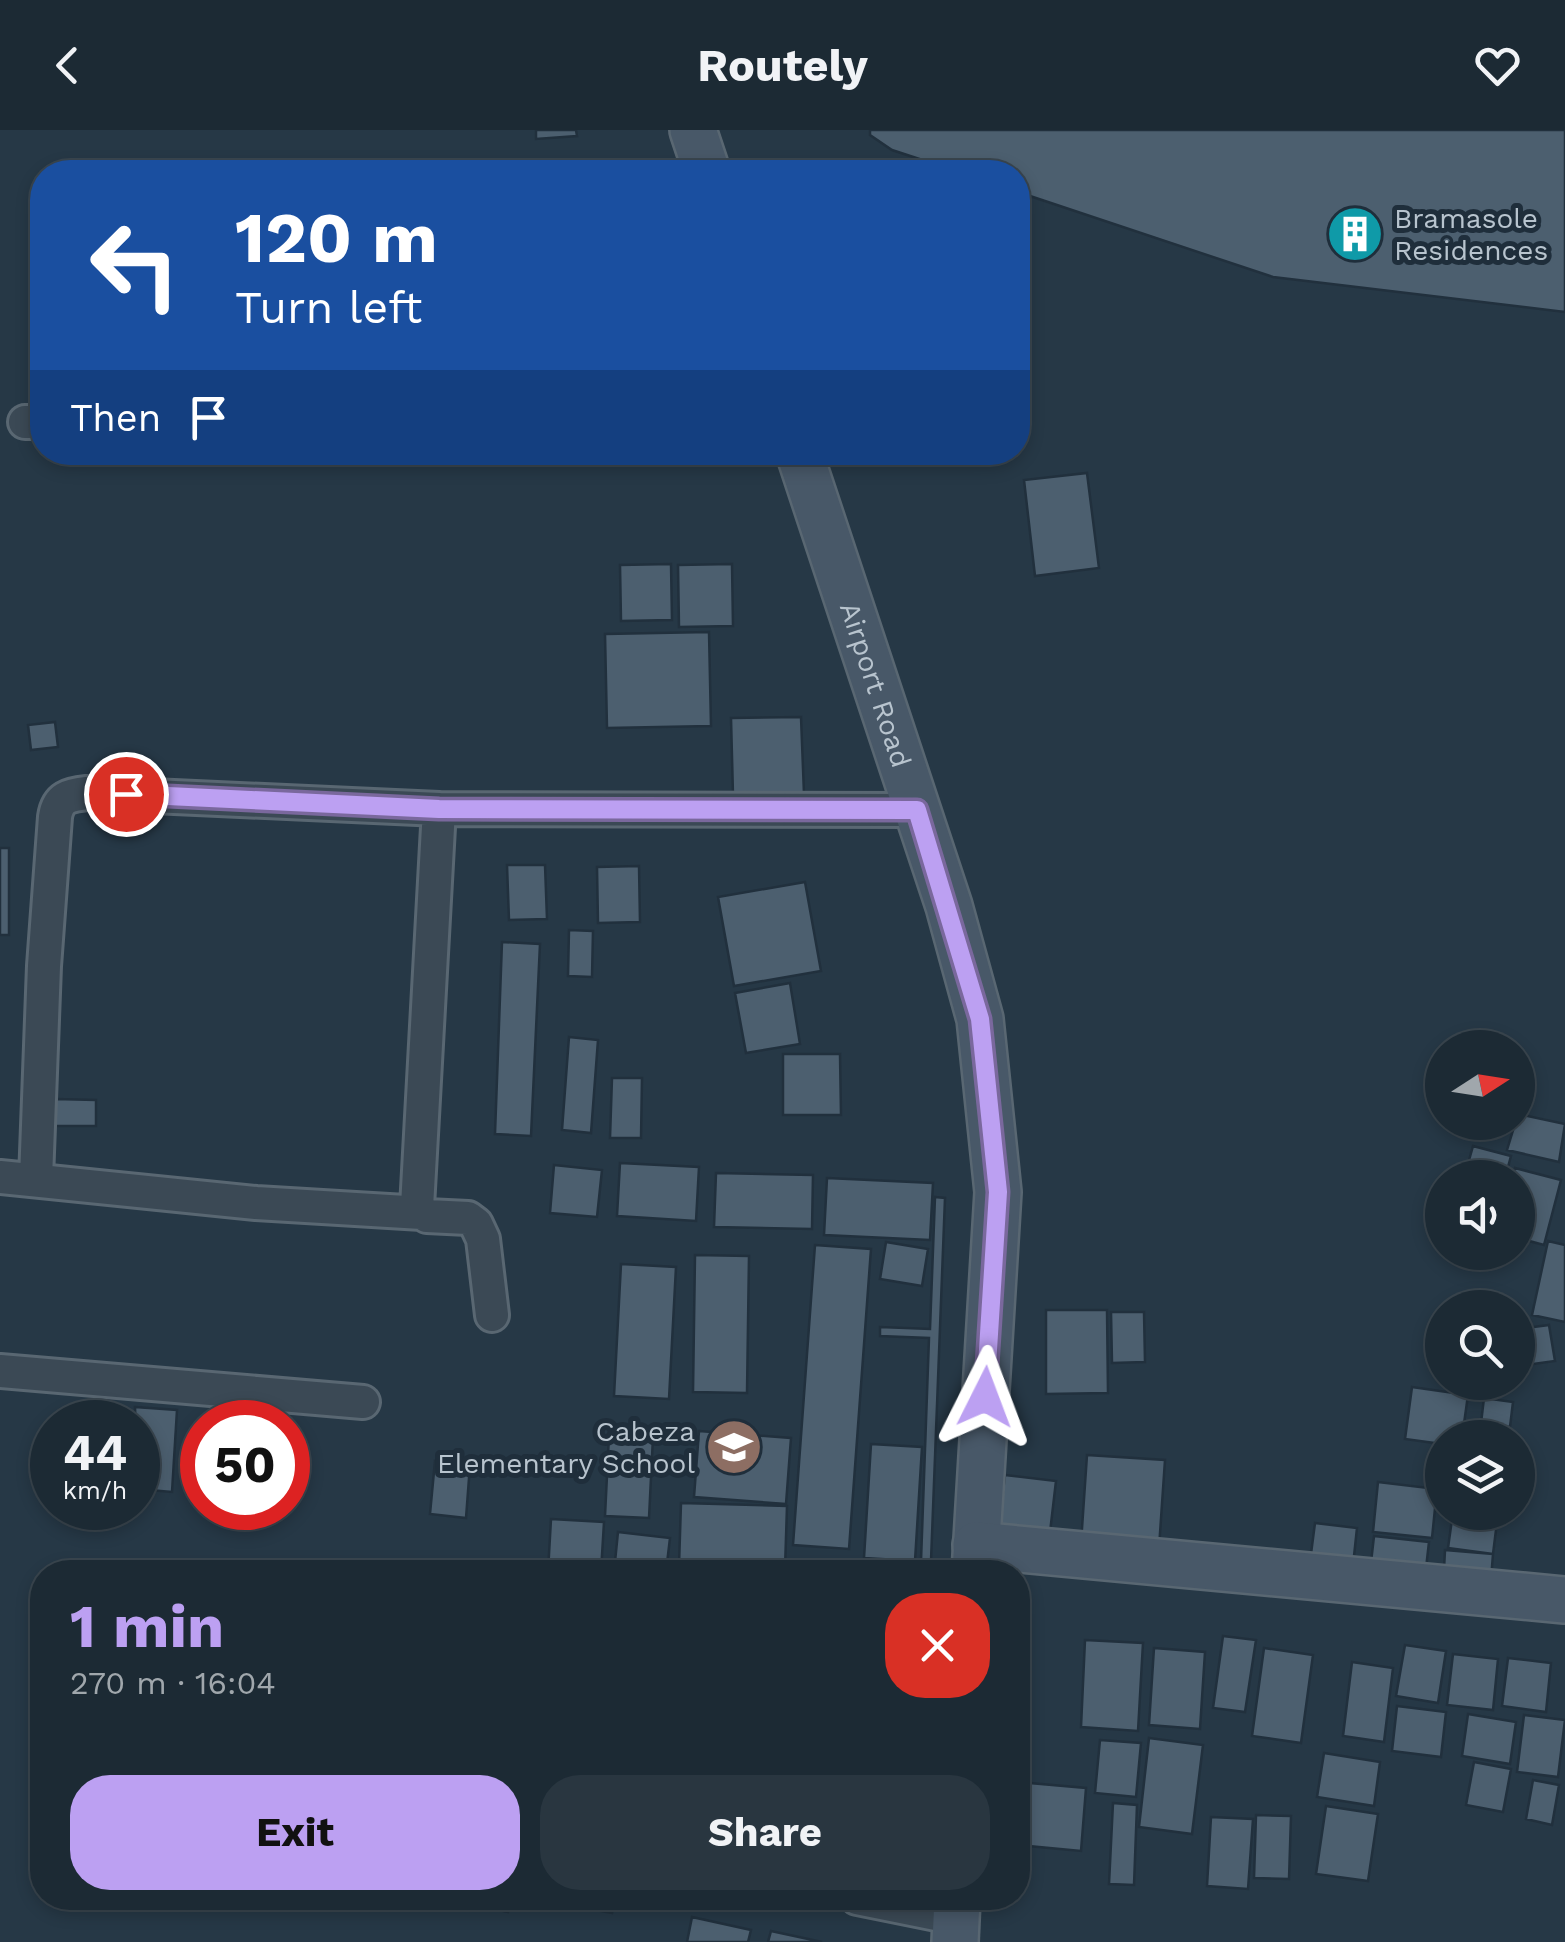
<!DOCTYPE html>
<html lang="en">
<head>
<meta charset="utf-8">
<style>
  :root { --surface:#1c2a34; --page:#293640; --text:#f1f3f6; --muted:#a0a7ac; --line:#3a464f; --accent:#bca0f2 }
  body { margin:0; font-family:"Work Sans",sans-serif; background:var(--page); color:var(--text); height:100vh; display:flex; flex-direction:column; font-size:38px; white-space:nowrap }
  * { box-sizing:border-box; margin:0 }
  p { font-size:32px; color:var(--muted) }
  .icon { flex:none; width:55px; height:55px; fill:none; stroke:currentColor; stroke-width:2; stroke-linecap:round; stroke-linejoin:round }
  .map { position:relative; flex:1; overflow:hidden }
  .panel { position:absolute; left:30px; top:1430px; width:1000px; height:350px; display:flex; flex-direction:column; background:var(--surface); border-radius:40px; box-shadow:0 5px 15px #0003,0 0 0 2px var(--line) }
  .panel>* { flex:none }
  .guide { position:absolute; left:30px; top:30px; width:1000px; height:305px; border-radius:40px; box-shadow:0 5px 15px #0003,0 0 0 2px var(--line); background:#1a4fa0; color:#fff; overflow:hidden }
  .needle { width:65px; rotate:78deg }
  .buttons { position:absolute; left:1425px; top:900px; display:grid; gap:20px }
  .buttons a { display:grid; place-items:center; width:110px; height:110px; border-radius:50%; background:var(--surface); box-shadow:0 5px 15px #0003,0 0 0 2px var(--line); font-size:50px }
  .speed { position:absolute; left:30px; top:1270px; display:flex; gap:20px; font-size:50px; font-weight:700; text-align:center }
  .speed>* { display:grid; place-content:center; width:130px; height:130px; border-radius:50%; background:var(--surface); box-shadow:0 5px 15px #0003,0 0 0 2px var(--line); line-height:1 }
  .speed small { font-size:25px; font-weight:400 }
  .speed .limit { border:15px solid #d22; background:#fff; color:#111 }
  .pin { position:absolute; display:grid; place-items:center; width:85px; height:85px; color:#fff; margin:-42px; border:5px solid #fff; border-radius:50%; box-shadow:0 2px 10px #0007 }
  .me { position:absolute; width:110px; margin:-55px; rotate:3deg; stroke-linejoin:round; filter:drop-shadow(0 0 8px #0008) }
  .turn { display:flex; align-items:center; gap:35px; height:210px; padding:0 40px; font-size:45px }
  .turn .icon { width:130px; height:130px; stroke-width:2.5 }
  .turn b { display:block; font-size:70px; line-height:85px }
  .then { display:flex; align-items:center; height:95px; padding:0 40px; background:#0003; gap:20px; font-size:38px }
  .round { display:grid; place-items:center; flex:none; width:105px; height:105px; border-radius:40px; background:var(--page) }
  .summary { display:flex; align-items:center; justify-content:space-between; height:170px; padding:0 40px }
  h1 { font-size:60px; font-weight:700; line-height:75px; color:var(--accent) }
  .cta { display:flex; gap:20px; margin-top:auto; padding:20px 40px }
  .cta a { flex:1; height:115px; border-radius:40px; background:var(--accent); color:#111; font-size:40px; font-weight:700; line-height:115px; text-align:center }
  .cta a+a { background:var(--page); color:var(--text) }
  header { display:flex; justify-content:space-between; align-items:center; height:130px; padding:0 40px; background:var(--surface); font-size:45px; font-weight:700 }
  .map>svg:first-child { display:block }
  .building { fill:#4c5f6f; stroke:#21303d; stroke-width:2.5 }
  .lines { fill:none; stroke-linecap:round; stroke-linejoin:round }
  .street-casing { stroke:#596772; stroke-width:38 }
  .secondary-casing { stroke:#596772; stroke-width:50 }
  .street { stroke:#3b4955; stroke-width:32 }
  .secondary { stroke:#485868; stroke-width:45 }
  .route-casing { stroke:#7a689d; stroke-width:25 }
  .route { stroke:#bca0f2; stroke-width:18 }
  .labels { text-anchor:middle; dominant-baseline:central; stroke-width:10; stroke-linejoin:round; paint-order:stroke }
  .poi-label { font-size:28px; fill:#b8c4ce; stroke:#1f2e3b; text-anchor:start }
  .street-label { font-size:28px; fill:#b8c4ce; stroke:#1f2e3b }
</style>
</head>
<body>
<header><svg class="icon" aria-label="back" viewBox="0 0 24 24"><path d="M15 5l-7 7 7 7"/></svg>Routely<svg class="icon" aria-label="heart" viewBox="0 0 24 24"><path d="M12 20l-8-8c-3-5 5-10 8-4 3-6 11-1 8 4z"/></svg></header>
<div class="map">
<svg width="1565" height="1812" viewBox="0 0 1565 1812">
  <rect width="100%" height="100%" fill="#263846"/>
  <!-- building -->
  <path class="building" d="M536,0H576L577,6L536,9Z
    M870,0H1565V182L1273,147L1018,62V42H959L892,20L870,5Z
    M1087,343L1099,438L1035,446L1024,350Z
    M671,434L672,490L621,491L620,435Z
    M732,434L733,496L679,497L678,435Z
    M709,502L711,596L607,598L605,504Z
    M801,587L804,664L733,665L731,588Z
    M55,592L58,617L31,620L28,595Z
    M0,718H9V805H0Z
    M507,735H545L547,789L509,790Z
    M639,736L640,792L598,793L597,737Z
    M805,752L821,841L734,856L718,767Z
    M569,800L593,801L592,847L568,846Z
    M502,812L540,814L531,1006L495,1004Z
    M790,853L800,914L746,923L735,863Z
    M569,907L598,910L591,1003L562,1000Z
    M783,924H840L841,985H783Z
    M612,948H642L641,1008H610Z
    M55,969L96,970V996H55Z
    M1518,984L1565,994L1559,1032L1507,1020Z
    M1473,1016L1511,1026L1505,1048H1464Z
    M620,1033L699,1037L696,1091L617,1086Z
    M554,1035L602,1040L597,1087L550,1083Z
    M1515,1038L1561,1050L1544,1115L1518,1108V1048H1512Z
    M716,1043L813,1045L812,1099L714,1097Z
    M827,1048L933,1053L930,1110L824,1105Z
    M935,1067L945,1068L931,1431H921L929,1208L880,1206V1197L930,1199Z
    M1548,1111L1565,1115V1192L1532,1185Z
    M886,1112L928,1119L922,1156L880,1149Z
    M815,1115L871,1119L849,1419L793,1415Z
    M695,1125L749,1126L747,1263L693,1262Z
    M621,1134L676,1137L669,1269L614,1266Z
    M1046,1180H1107L1108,1263L1046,1264Z
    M1111,1182H1144L1145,1232L1112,1233Z
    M1549,1195L1555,1231L1518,1236V1199Z
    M1412,1257L1468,1265L1462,1308H1442V1314L1405,1309Z
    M1484,1268L1513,1272L1510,1297L1481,1293Z
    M135,1277L177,1280L172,1362L138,1359Z
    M206,1283L250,1287L249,1292H205Z
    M699,1301L791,1308L786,1374L694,1367Z
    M609,1305L653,1307L649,1388L605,1386Z
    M871,1314L922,1317L915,1431L864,1428Z
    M1087,1325L1165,1330L1159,1418L1081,1413Z
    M435,1331L470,1335L466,1388L430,1384Z
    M1005,1345L1056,1351L1049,1411L998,1404Z
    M1378,1352L1437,1359L1432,1408L1373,1402Z
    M681,1373L787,1376L785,1439L679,1436Z
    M1453,1382L1498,1384L1493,1424L1448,1418Z
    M551,1389L604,1392L601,1442H548Z
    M1315,1393L1357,1398L1352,1445L1309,1439Z
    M618,1402L670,1408L666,1442H614Z
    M1374,1406L1429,1412L1424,1456L1369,1450Z
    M1445,1420L1493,1424L1490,1462L1443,1458Z
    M1223,1506L1256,1510L1245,1582L1213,1578Z
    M1085,1510L1143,1513L1138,1601L1081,1597Z
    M1405,1515L1446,1521L1438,1573L1396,1566Z
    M1154,1518L1205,1522L1200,1599L1149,1595Z
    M1264,1518L1313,1525L1301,1613L1252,1606Z
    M1453,1524L1498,1529L1493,1580L1447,1575Z
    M1508,1528L1551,1533L1546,1582L1502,1576Z
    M1352,1532L1393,1538L1384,1612L1343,1606Z
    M1397,1576L1446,1582L1441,1627L1392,1621Z
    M1468,1584L1516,1592L1510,1634L1462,1626Z
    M1524,1585L1565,1590L1558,1647L1517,1642Z
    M1149,1608L1203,1615L1192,1704L1139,1697Z
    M1100,1610L1141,1613L1136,1667L1095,1663Z
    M1324,1623L1380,1632L1374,1676L1317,1667Z
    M1474,1632L1511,1639L1503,1682L1466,1675Z
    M1533,1650L1559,1655L1552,1695L1526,1689Z
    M1018,1652L1086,1658L1081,1721L1018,1715Z
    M1113,1673L1137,1675L1134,1755L1109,1754Z
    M1326,1676L1378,1684L1368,1751L1316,1744Z
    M1256,1685L1291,1686L1289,1749L1254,1748Z
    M1211,1687L1253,1689L1248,1759L1207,1756Z
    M443,1768H512L508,1782Z
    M557,1768H615L612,1783L556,1772Z
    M692,1787L751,1800L748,1812H687Z
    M771,1801L822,1812H768Z"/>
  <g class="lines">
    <!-- street casing -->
    <g class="street-casing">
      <path id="street" d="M25,292H42
        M439,679L417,1077L427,1086L468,1088L476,1094L483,1109L492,1185
        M0,1047L256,1073L422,1083
        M36,1049L44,836L55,687C58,667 69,665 87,663L439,679L917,680
        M0,1241L363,1272
        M857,1768L956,1788"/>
    </g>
    <!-- secondary casing -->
    <g class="secondary-casing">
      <g id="secondary">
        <path d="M693,0L707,42"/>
        <path id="s1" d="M799,322L949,776L980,889L998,1062L975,1442"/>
        <path d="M976,1415L1565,1470"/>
        <path d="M955,1812L957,1768"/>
      </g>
    </g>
    <!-- street -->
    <use href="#street" class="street"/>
    <!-- secondary -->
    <use href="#secondary" class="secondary"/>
  </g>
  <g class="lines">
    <!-- route casing -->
    <g class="route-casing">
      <path id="route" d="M126,664L439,679L917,680L980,889L998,1062L985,1267"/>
    </g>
    <!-- route -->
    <use href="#route" class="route"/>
  </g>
  <!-- icons -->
  <defs>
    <g id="building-disc" transform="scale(2.875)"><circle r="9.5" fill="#0f9aa8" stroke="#1f2e3b"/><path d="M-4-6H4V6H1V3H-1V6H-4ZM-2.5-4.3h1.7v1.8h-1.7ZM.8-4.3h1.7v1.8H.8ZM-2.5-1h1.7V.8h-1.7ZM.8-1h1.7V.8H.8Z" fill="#fff"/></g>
    <g id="school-disc" transform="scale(2.875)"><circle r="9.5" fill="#8d6e63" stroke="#1f2e3b"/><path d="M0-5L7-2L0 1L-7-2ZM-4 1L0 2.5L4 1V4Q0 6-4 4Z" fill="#fff"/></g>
  </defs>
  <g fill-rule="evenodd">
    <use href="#building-disc" x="1355" y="104"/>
    <use href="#school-disc" x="734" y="1317"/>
  </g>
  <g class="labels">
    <!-- poi labels -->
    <g class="poi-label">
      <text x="1394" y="88">Bramasole<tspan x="1394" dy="32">Residences</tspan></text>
      <text x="695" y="1301" text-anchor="end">Cabeza<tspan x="695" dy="32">Elementary School</tspan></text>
    </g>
    <!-- street labels -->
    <g class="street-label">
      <text stroke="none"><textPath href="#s1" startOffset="245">Airport Road</textPath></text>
    </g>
  </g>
</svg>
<div class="buttons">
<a><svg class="needle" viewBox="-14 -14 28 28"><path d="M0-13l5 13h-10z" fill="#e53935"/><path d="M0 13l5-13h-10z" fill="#a0a7ac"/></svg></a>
<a><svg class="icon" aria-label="sound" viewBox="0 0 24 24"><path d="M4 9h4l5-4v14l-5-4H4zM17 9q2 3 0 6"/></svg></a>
<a><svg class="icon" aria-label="search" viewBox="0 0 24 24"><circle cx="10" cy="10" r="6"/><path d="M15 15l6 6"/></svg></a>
<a><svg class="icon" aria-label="layers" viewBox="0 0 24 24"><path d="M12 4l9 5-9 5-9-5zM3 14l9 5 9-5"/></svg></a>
</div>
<div class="speed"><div>44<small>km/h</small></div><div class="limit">50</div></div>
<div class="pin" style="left:126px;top:664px;background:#d93025"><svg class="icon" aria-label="arrive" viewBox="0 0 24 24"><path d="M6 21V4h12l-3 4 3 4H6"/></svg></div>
<svg class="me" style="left:985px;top:1267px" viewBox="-20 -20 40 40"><path d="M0-17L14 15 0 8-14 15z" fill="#bca0f2" stroke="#fff" stroke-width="4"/></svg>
<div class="guide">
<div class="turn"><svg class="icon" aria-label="left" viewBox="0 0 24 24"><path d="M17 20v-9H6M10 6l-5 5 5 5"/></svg><div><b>120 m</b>Turn left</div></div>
<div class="then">Then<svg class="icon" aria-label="arrive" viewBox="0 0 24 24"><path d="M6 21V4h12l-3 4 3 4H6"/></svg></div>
</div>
<section class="panel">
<div class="summary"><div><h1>1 min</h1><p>270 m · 16:04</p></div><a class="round" style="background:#d93025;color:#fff"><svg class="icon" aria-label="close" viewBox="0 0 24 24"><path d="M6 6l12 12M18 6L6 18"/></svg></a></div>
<div class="cta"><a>Exit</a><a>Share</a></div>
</section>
</div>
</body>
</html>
